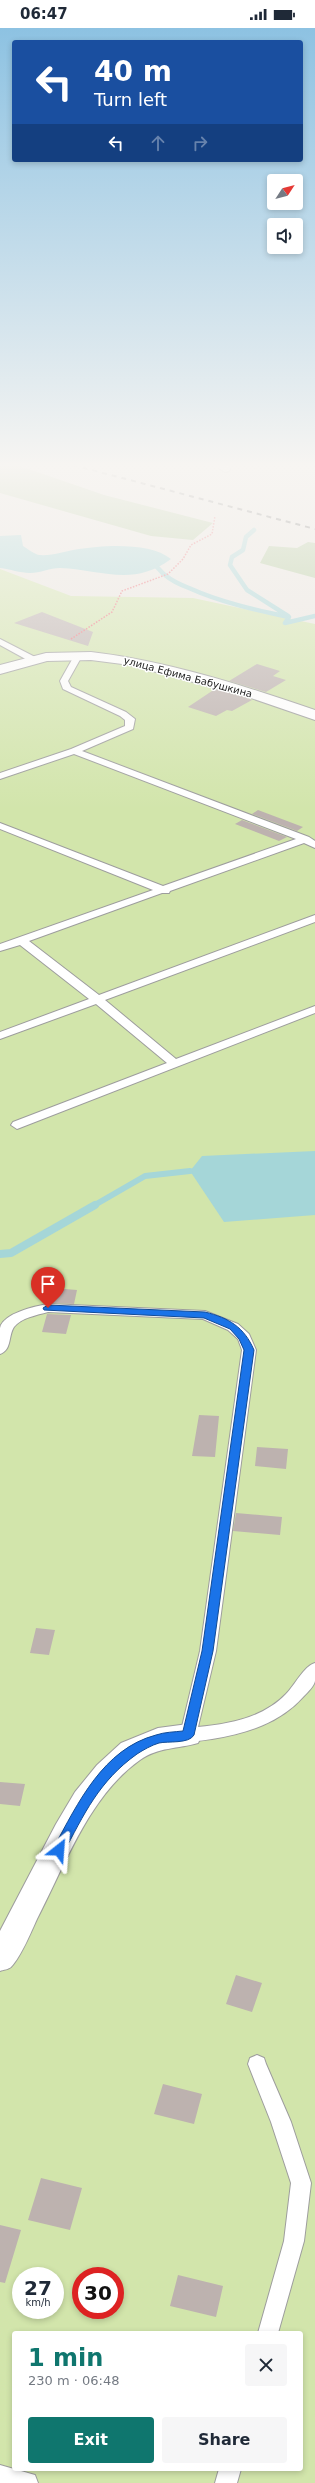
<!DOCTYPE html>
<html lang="en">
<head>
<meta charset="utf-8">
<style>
  :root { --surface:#fff; --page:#f6f6f7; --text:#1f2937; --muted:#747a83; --accent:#0f766e }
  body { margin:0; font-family:"DejaVu Sans",sans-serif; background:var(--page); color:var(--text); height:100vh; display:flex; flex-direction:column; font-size:15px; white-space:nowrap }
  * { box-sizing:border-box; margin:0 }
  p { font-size:13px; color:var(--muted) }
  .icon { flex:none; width:22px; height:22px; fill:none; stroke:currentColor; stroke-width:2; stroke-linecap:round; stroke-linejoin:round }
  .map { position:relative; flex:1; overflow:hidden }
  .drawer { position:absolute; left:12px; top:2303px; width:291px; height:140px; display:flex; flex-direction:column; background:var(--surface); border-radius:4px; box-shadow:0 2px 6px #0003 }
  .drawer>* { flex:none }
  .hud { position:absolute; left:12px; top:12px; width:291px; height:122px; border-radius:4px; box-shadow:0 2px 6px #0003; background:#1a4fa0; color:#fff; overflow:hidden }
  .needle { width:26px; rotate:54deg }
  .tools { position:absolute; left:267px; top:146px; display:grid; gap:8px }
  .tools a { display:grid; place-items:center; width:36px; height:36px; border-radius:4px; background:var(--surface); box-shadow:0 2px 6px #0003; font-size:20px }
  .speed { position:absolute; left:12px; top:2239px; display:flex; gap:8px; font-size:20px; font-weight:700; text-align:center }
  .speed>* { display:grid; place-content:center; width:52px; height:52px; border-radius:50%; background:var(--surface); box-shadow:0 2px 6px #0003; line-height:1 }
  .speed small { font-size:10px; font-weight:400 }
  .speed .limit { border:6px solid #d22; background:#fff; color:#111 }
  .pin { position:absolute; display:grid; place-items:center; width:34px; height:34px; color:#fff; margin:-41px -17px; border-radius:50% 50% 50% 0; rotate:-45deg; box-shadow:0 0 4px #0007 }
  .pin .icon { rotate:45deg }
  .me { position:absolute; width:44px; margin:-22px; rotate:28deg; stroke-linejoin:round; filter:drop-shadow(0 0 3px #0008) }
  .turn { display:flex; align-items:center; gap:14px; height:84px; padding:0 16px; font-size:18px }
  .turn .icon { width:52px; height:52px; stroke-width:2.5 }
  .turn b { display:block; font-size:28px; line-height:34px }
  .lanes { display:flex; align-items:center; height:38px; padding:0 16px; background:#0003; justify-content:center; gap:20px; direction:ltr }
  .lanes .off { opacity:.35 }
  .round { display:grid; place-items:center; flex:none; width:42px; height:42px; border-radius:4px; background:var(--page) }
  .head { display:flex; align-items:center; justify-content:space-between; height:68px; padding:0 16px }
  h1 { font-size:24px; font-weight:700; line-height:30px; color:var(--accent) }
  .cta { display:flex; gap:8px; margin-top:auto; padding:8px 16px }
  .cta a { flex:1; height:46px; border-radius:4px; background:var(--accent); color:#fff; font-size:16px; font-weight:700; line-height:46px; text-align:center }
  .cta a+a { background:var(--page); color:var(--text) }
  .status { display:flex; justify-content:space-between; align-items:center; height:28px; padding:0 20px; background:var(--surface); direction:ltr }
  .status svg { height:11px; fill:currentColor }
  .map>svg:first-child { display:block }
  .grass { fill:#d2e5ab; fill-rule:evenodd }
  .forest { fill:#b1ca9a }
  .water { fill:#a5d6d8 }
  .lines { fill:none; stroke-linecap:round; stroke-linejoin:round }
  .stream-far2 { stroke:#a5d6d8; stroke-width:4.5 }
  .stream-far1 { stroke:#a5d6d8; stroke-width:6 }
  .stream { stroke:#a5d6d8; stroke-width:8 }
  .building { fill:#bdb2af }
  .service-casing { stroke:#9d9d9d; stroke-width:2 }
  .minor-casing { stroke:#9d9d9d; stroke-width:2 }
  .path { stroke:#f0707a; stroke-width:1.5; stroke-dasharray:1.5 1.5; stroke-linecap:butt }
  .service { fill:#fff; fill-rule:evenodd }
  .minor { fill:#fff; fill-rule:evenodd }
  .rail { stroke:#6a6a6a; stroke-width:2; stroke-dasharray:5 5; stroke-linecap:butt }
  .route { fill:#1a73e8; stroke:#114b97 }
  .labels { text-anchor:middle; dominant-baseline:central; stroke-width:3; stroke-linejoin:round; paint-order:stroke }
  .far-street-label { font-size:10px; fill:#1c1c1c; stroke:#fff }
</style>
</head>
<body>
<div class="status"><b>06:47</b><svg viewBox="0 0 49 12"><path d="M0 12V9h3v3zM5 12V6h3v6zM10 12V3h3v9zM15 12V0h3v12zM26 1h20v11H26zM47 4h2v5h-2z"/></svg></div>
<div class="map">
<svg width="315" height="2455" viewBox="0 0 315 2455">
  <rect width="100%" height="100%" fill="#ede8e3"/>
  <!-- grass -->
  <path class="grass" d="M0,541L71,568L193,570L315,596V2455H0ZM21,2248H55V2282H21ZM81,2248H115V2282H81ZM14,2305H301V2441H14Z"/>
  <!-- forest -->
  <path class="forest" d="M0,437H17L104,467L213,495L193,512L151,508L0,465Z
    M308,514L315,515V550L260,535L269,518L297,520Z"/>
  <!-- water -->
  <path class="water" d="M21,507L23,518C28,521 34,526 39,527C53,528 65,523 79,521C104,517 151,514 171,531C133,559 103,542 60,540C50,540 40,545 30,545C20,545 10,541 0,540V508Z
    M315,1123V1187L224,1194L190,1143L202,1128Z"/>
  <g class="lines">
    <!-- stream-far2 -->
    <path class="stream-far2" d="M254,502L246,509L243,522L232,529L230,537L247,562L288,588
      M151,536C158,537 159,543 165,547C172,553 181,557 189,560C220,574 255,582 289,589L285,595L315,588"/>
    <!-- stream-far1 -->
    <path class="stream-far1" d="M93,1178L145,1148L190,1143"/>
    <!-- stream -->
    <path class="stream" d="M0,1226L11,1225L95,1177"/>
  </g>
  <!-- building -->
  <path class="building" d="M42,584L93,604L88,618L14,595Z
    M257,636L280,643L273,648L286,652L266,664L229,653Z
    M215,661L245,669L252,672L232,683L227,682L216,688L188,679Z
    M258,782L303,799L297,803L252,786Z
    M242,792L287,809L279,813L235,796Z
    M53,1260L77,1262L74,1276L49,1275Z
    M47,1286L71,1287L66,1306L42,1304Z
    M199,1387L219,1388L215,1429L192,1428Z
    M257,1419L288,1421L286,1441L255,1438Z
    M236,1485L282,1489L280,1507L233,1503Z
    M36,1600L55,1602L49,1627L30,1625Z
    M0,1754L25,1756L20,1778L0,1776Z
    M236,1947L262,1955L252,1984L226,1976Z
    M163,2056L202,2066L194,2096L154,2086Z
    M41,2150L82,2160L70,2202L28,2192Z
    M0,2197L21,2202L5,2255L0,2254Z
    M178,2247L223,2258L216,2289L170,2278Z"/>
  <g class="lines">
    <!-- service casing -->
    <g class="service-casing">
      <path id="service" d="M0,611L37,630L38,632L31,634L0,617Z
        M78,625L82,628L68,653L71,659L126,684L135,691L133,701L82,723L309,809L315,813V820L304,815L170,863L169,865H162L29,913L99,967L315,887V894L105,972L176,1031L315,978V985L17,1101L11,1097L13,1094L167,1035L96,976L0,1011V1004L89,971L20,917L0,923V916L153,862L0,801V795L163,858L296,811L74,726L0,751V745L71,721L125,698V692L120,688L63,661L60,653L74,628Z
        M48,1276L205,1283L238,1296L249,1306L256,1322L216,1623L198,1699C229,1696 263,1690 286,1666C295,1657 304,1638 315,1635C315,1640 315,1648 315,1653C314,1658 308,1664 304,1668C280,1695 248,1705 212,1711C203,1712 192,1715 182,1712L180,1707L200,1623L242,1322L238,1311L228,1302L203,1291L48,1284C37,1287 21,1290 14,1299C8,1308 12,1322 0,1326C0,1318 0,1308 0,1300C3,1285 36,1278 48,1276Z
        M257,2027L264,2030L266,2036L291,2094L311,2155L304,2213L278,2305H258L284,2213L291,2155L271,2094L248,2036L250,2030Z
        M0,2437L35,2447L38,2455H0Z
        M219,2441H241L237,2455H215Z"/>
    </g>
    <!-- minor casing -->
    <g class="minor-casing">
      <path id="minor" d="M221,437H233L229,443L225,444L219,440Z
        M91,624C167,633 242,657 315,682V692L245,668L130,637L91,632L47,633L0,646V637L46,625Z
        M188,1696L198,1699L202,1707L198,1715C178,1721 158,1719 140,1732C89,1768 65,1837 37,1891C31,1904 21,1929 11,1939C9,1941 3,1942 0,1943V1903L56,1796L75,1764L97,1737L121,1715L158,1700Z"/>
    </g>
    <!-- path -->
    <path class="path" d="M71,611L112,584L122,563L168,546L183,531L191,517L212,506L215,488"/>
    <!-- service -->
    <use href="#service" class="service"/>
    <!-- minor -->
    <use href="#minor" class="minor"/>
    <!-- rail -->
    <path class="rail" d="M73,437L315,501"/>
  </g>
  <!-- sky -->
  <linearGradient id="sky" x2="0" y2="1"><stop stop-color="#8dc2e2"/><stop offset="0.56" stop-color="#f7f5f2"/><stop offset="1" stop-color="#f7f5f2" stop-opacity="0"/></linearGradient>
  <rect width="315" height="781" fill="url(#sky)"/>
  <!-- route -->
  <path class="route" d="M48,1277L205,1284C229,1290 244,1299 254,1322L213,1623L194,1707C189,1716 168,1713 159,1715C152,1717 143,1722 137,1726C99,1753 84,1786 63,1826H54L53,1822L54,1819C78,1775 103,1721 156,1707C165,1704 174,1704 183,1703L202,1623L244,1322L239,1311L230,1301L204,1290L44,1282L43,1280Z"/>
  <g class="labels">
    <!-- far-street labels -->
    <g class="far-street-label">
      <text transform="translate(188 649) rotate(15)">улица Ефима Бабушкина</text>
    </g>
  </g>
</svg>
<div class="tools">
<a><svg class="needle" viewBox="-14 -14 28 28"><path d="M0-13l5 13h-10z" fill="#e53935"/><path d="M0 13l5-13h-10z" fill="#747a83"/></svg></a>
<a><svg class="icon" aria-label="sound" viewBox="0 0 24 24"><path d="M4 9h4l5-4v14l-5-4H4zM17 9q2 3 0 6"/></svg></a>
</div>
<div class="speed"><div>27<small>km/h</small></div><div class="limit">30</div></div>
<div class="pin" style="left:48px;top:1280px;background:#d93025"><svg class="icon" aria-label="arrive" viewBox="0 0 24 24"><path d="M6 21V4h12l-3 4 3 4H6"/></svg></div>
<svg class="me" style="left:59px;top:1822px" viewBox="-20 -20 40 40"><path d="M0-17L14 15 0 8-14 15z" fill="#1a73e8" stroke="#fff" stroke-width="4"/></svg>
<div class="hud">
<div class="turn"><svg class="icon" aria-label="left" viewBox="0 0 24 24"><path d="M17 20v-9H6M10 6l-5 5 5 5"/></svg><div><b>40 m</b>Turn left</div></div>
<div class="lanes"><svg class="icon" aria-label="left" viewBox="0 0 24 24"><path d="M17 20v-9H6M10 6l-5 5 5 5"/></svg><svg class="icon off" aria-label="ahead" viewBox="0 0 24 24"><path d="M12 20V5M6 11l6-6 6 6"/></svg><svg class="icon off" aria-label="right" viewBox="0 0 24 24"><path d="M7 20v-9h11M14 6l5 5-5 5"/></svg></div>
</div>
<section class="drawer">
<div class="head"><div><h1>1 min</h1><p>230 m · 06:48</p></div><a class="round"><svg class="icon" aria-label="close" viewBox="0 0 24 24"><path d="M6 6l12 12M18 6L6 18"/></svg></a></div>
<div class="cta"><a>Exit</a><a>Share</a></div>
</section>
</div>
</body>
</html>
